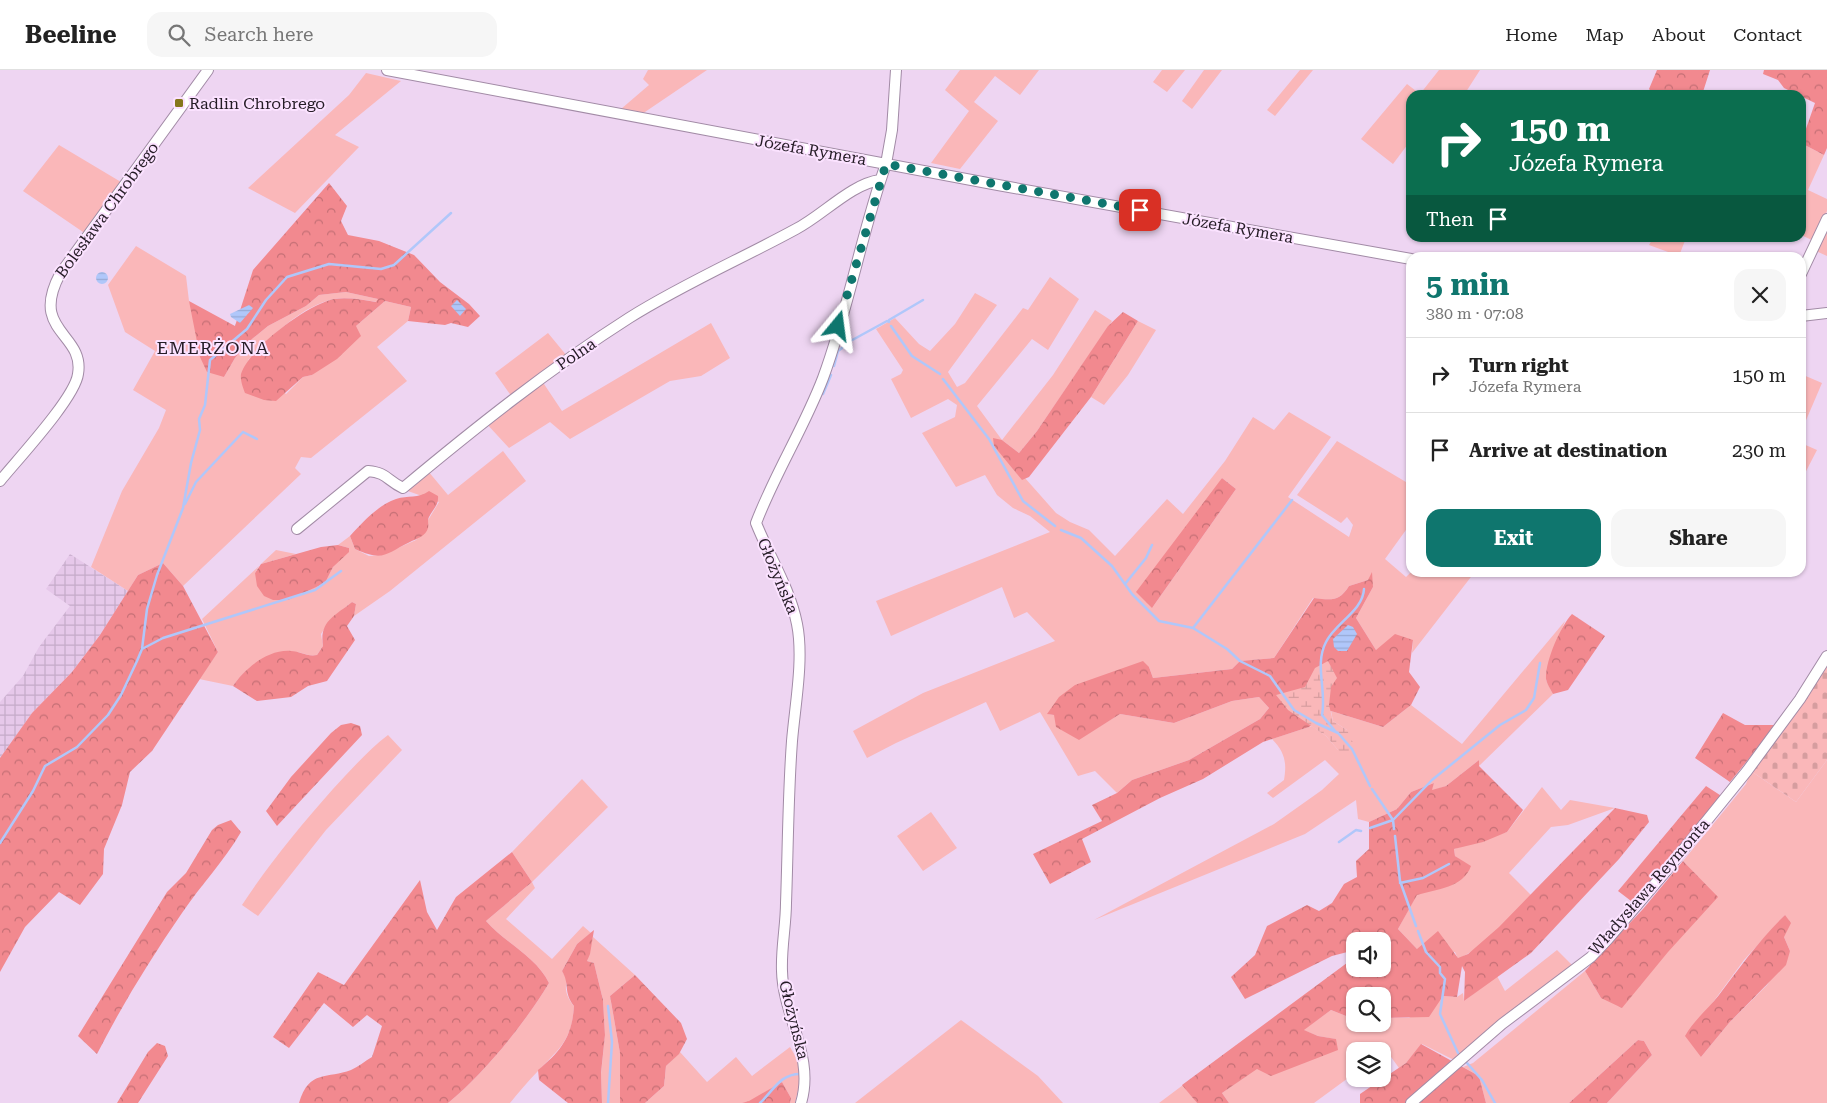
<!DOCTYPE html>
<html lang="en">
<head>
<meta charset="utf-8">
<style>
  :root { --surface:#fff; --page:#f6f6f6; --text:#222; --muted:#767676; --line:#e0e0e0; --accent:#0f766e }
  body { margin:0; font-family:"Roboto Serif",serif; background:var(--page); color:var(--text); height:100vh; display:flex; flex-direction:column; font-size:19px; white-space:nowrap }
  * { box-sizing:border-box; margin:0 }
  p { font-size:16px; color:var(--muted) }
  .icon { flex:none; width:28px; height:28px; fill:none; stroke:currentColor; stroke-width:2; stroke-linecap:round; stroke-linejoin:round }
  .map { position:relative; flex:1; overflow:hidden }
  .side { position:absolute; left:1406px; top:182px; width:400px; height:325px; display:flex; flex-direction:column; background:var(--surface); border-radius:15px; box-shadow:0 1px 4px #0004 }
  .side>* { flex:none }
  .guide { position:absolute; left:1406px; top:20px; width:400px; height:152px; border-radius:15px; box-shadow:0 1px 4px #0004; background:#0b6e4f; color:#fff; overflow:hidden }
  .controls { position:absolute; left:1346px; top:862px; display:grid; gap:10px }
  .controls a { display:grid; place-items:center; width:45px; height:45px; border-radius:10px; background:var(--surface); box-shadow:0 1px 4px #0004; font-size:25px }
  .pin { position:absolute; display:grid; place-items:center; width:42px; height:42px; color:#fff; margin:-21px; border-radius:10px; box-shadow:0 2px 8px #0006 }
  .me { position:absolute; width:55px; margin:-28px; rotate:16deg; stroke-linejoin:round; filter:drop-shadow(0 0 4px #0008) }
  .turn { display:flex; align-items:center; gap:18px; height:105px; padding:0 20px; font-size:22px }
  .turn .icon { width:65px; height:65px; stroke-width:2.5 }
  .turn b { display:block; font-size:35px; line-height:42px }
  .then { display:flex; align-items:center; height:48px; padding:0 20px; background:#0003; gap:10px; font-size:19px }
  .round { display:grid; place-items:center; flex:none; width:52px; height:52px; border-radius:15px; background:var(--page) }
  .head { display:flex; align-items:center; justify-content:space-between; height:85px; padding:0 20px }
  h1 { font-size:30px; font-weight:700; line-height:38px; color:var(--accent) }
  .cta { display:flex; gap:10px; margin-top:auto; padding:10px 20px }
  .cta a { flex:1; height:58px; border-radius:15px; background:var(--accent); color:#fff; font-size:20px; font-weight:700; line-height:58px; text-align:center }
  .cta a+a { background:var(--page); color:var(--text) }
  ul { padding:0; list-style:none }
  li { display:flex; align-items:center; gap:15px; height:75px; padding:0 20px; border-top:1px solid var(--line) }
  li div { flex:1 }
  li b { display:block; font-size:19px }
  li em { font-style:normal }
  header { display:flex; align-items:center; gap:30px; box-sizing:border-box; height:70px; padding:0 25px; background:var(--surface); border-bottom:1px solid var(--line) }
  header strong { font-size:24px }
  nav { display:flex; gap:28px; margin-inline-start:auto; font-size:18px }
  .search { width:350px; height:45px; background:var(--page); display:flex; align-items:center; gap:12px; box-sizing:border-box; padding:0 18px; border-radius:15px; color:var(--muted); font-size:19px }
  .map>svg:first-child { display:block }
  .industrial { fill:url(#industrial-grid) }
  .green { fill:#fab7b9; fill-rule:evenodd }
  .forest { fill:url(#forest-crowns) }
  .wetland { fill:url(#wetland-marsh) }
  .cemetery { fill:url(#cemetery-stones) }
  .water { fill:url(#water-rules) }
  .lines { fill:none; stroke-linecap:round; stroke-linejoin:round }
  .stream { stroke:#b0c7fa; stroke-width:2.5 }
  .minor-casing { stroke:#a28ba6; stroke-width:12 }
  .minor { stroke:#fff; stroke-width:10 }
  .route { stroke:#0f766e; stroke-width:9; stroke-dasharray:0 16.2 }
  .poi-dot { fill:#85771c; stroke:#fbe2ff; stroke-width:2 }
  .labels { text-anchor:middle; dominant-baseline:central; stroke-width:4; stroke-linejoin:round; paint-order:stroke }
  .poi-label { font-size:16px; fill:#251c26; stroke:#fbe2ff; text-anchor:start }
  .street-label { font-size:16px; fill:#251c26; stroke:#fbe2ff }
  .neighbourhood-label { font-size:18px; letter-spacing:1px; fill:#251c26; stroke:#fbe2ff }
</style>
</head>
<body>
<header>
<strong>Beeline</strong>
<div class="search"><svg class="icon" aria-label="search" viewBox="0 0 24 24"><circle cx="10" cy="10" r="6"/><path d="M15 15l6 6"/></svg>Search here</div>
<nav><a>Home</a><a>Map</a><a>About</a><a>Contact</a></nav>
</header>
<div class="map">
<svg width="1827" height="1033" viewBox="0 0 1827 1033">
  <defs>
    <pattern id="industrial-grid" width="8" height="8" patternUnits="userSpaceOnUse" patternTransform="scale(1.25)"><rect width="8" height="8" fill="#e6c8ea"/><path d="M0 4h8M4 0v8" fill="none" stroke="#c5abc9"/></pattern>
    <pattern id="forest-crowns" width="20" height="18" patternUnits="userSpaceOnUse" patternTransform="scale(1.25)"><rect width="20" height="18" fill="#f2898f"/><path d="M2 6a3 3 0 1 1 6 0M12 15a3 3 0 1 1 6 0" fill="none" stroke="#c46f75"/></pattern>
    <pattern id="wetland-marsh" width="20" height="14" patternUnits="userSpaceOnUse" patternTransform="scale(1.25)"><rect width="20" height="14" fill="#fab7b9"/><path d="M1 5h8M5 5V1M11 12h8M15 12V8" fill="none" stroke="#d69d9f"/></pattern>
    <pattern id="cemetery-stones" width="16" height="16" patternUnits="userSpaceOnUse" patternTransform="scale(1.25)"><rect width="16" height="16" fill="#fab7b9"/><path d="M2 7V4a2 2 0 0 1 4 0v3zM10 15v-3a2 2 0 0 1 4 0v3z" fill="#d69d9f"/></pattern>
    <pattern id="water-rules" width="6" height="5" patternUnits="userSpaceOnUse" patternTransform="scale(1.25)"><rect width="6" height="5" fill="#b0c7fa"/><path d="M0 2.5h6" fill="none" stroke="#97aad6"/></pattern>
  </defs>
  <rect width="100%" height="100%" fill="#eed5f2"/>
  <!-- industrial -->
  <path class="industrial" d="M70,484L128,521L100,565L72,602L32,643L0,688V632L23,606L39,577L70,536L46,519Z"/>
  <!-- green -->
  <path class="green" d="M648,0H707L642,44L621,39L649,15L643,9Z
    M960,0H1039L1020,25L995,6L974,32L998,51L960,99L931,93L969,41L945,20Z
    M1162,0H1185L1167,22L1153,12Z
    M1204,0H1222L1192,39L1182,31Z
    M1300,0H1313L1275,46L1267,40Z
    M1439,0H1480L1464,25H1458L1450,20L1446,25H1411V70L1393,94L1361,69L1407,14L1420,24Z
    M366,3L401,11L335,65L359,77L295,143L248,118L349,25Z
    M1801,73L1824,85L1808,120L1827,129V141L1814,171L1801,165V139L1806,135V126L1801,121Z
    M59,75L121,112V115L86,162H83L23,121Z
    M1827,156V186L1816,181Z
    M1653,168H1686L1679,186L1649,175Z
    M136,176L186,206L189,231L224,307L235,288L252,269L268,256L306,236L319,225L346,222L378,229L377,232C363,230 348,226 334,229C299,237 272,267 248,290L286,324L303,307L312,305L356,256L385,231L411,237L408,251L377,277L407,311L311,388L301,387L295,398L301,404L183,516L163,493L138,505L128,521L91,497L122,421L159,358L166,340L133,320L155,281L125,262L108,215Z
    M1050,207L1079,229L1048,280L1032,269L977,336L1002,370L1053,305L1095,240L1112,251L1037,361L1019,383L1002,370L1005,388L1022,409L1025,408L1056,443L1070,452L1089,460L1115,486L1167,429L1183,444L1225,391L1253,347L1274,360L1289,342L1331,367L1288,427L1349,467L1353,455L1347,447L1341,453L1297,425L1337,371L1411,415V453L1385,489L1406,507L1411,502L1474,503L1412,583L1413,570L1376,580L1356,548L1373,517L1368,510L1349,516C1339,532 1331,530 1313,528L1274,588L1240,591L1232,599L1153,608L1149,597L1048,644L1054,645L1079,669L1120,644L1174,653L1232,631L1259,627L1269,638L1260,649L1189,690L1132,710L1117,723L1095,701L1078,706L1040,642L1000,661L986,632L896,673L867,688L853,661L923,623L1055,571L1027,542L1014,548L1002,517L891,566L876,531L1050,462L1030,446L1013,438L997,425L985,405L956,417L922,363L955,347L957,335L948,329L911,348L891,309L901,304L903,300L876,259L895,248L919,274L930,281L955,254L975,223L997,235L948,302L957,317L965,313L1023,238L1028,240ZM1222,408L1236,419L1152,538Z
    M1138,251L1156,260L1128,305L1104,335L1091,327Z
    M711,253L730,288L701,306L670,311L570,369L550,352L509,378L485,352L542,311L562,341Z
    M548,263L567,286L512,327L495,303Z
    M1801,304L1822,313L1801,362Z
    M1801,373L1817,380L1801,411Z
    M503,381L526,411L390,521L354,546L356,534L352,532L331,549L321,564L323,576L317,585C309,587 302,582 295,582C270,580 246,597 233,616L199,609L218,582L202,549L259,496L255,503L306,521L325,513L333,497L349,478L338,475L350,466L355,479L369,486L382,485L416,470L439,432L405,420L428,401L448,425Z
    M276,480L296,484L261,494Z
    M1565,551L1549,592L1546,610L1553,624L1479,696V690L1446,716L1431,721L1434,713L1411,722L1397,739L1369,752L1358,749L1356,730L1305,764L1094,850L1274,754L1322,720L1339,704L1325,690L1273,728L1267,723L1284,710C1287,693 1285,682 1272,669L1312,656L1326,666L1338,680L1347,660L1333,651L1331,641L1383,657L1411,635L1462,674Z
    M388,665L402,680L326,760L258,846L242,835C269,794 300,756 333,719C351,700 367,681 388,665Z
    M1827,690V1033H1607L1652,985L1644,971L1638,970L1569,1033H1486L1479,1006L1463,997L1473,993L1585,901L1601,928L1668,881L1717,827L1683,791L1746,714L1751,701L1796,732ZM1785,845L1784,867L1790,881L1767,915L1729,953L1701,987L1708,939L1744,890Z
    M582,709L608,737L532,812L535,818L506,849L552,889L583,856L591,863L577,874L562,901L567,909C564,919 567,928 574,936C572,970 560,978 538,1001C528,1011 519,1022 510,1033H448C484,1004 525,953 549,913C536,886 505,873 486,851L532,812L512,782Z
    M1542,717L1561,740L1570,730L1615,738L1568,755L1551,757L1509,803L1531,825C1509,847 1487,876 1458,889L1455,882L1417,879L1398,859L1417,824L1442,818L1462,791L1455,786L1454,779L1507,762Z
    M931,742L957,778L923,801L897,766Z
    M593,867L635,905L610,926L620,983V1033H602L601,1004L605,965L603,930L594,893L587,891Z
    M1557,880L1573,896L1458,992L1422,974L1406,993L1399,998L1386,980L1383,982L1355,981V1003L1314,1033H1229L1222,1023L1257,998L1335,969L1318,966L1303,960L1331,940L1346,946L1355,944V954H1382L1383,948H1409L1443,926L1457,927L1463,923L1464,931L1497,906L1505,921Z
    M961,950L1038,1006L1063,1033H855Z
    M790,977L803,999L795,1033H790L791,1028L782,1012L749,1032L742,1033H645L664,1016L666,996L680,982L707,1012L736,987L752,1006Z
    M1183,1015L1197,1033H1159Z"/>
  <!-- forest -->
  <path class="forest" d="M1657,0H1710L1702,25H1654L1649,19Z
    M1764,0H1827V78L1824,85L1801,73L1815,33L1784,18L1778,10L1763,4Z
    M329,113L347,136L341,151L348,165L379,171L414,185L440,212L469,234L480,246L468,257L451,253L445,255L408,251L411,237L385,231L356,256L361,266L337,289L312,305L303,307L276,331L264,330L245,323C243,318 240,310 241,304C249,278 308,234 334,229C349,227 363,230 376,232L378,229L346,222L319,225L306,236L268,256L252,269L235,288L224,307L207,302L200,287L189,231L235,256L253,200Z
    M1123,242L1138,251L1091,327L1029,407L1022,410L994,376L993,368L1002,370L1019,383L1037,361L1108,256Z
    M1222,408L1236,419L1152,538L1136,522Z
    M429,421L438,426C439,435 433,439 429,447C427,451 429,454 428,458C426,466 416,469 410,472C385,484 384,492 355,479L350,466C362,453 378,435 396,429C408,425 418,429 429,421Z
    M338,475L349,478V482L333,497L325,513L288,530H273L264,526L257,516L255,503L261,494L321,477Z
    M163,493L183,516L218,582L152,681L130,702L122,735L104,779L103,804L80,835L59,822L25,857L0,902V688L32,643L72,602L100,565L138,505Z
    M1372,502L1373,517L1356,548L1376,580L1395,564L1413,570L1409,602L1420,617L1411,635L1383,657L1331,641L1309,657L1263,672L1203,709L1160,728L1082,769L1091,792L1050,814L1033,784L1102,751L1092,735L1117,723L1132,710L1189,690L1260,649L1269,638L1259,627L1232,631L1174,653L1120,644L1079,670L1056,657L1054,645L1047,644L1059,627L1075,615L1143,591L1149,597L1153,608L1232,599L1240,591L1274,588L1314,528C1331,530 1339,532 1349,516L1368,510Z
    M352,532L356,534L354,546L347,556L355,570L327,611L308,616L291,627L257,631L233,616C244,599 268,579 291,581C300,581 307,587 317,585L323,576C319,551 335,546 352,532Z
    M1572,544L1605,566L1568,620L1553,624C1551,620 1547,614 1546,609C1545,592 1560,557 1572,544Z
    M1723,643L1745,655H1776L1730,712L1695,688Z
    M351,653L360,656L362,665L277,756L266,741L291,707L331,663L341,655Z
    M1479,690V696L1523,740L1507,762L1483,772L1454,779L1455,786L1471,796C1463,818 1437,819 1417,825L1398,859L1417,879L1438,861L1458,888L1468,884L1499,857L1615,738L1647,745L1649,752L1619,789L1531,883L1464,931L1465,902L1462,896L1457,927L1443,926L1429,947L1383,948L1382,926H1355V944L1346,946L1331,940L1304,960L1318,966L1336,969L1338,980L1271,1006L1257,999L1222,1023L1229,1033H1197L1182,1015L1355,887V899H1382V871H1355V880L1332,886L1245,929L1231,907L1255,885L1267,856L1307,835L1319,841L1332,833L1344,814L1357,807L1356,791L1369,779V752L1397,739L1411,722L1434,713L1432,720L1446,716Z
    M1706,716L1723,727L1635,834L1618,821Z
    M231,750L241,762C224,791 201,815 182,843C151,888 122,935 97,984L78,966L167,822L186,803L212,760L218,755Z
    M512,782L532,812L486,851C505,873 536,886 549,913C525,953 484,1004 448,1033H299C309,999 328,1009 351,1000C358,997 365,991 372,987L382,956L367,945L353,957L324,933L289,978L273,967L318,902L344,915L420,810L427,842L437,860L456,827Z
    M1683,791L1718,827L1668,882L1622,938L1601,928L1585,901L1643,839Z
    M1785,845L1791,853L1784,867L1790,881L1786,895L1729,953L1701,987L1685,966C1694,950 1708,939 1719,925C1740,897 1760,869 1785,845Z
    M594,860L590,884L587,891L594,893L603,930L605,965L601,1003L602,1033H568L539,1010L538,1000C561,981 572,967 574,936C563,922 570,914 562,901L577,874Z
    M635,905L681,953L687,969L679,984L666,996L664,1016L645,1033H620V983L610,926Z
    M1638,970L1644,971L1652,985L1607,1033H1569Z
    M157,973L165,976L168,986L138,1033H117L148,982Z
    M1421,974L1479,1006L1486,1033H1360V1024L1406,993Z
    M782,1012L791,1028L790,1033H742L749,1031Z"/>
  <!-- wetland -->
  <path class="wetland" d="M1328,591L1337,608L1331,617L1329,635L1333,651L1347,660L1355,677L1348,685L1338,680L1326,666L1288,640L1276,625L1305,617L1315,598Z"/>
  <!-- cemetery -->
  <path class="cemetery" d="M1827,592V690L1796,732L1751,701Z"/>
  <!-- water -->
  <path class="water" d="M96 208a6 6 0 1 1 12 0a6 6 0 1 1-12 0Z
    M457,230L466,239L460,246L451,236Z
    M249,235L253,238L240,253L231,247L230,244Z
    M1348,555L1353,557L1357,564L1347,581H1338L1334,577L1333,569Z"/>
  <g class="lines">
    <!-- stream -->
    <path class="stream" d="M891,256L912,286L940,304
      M845,274L887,251L889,252V250L923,230
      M834,296L838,281L842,278
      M943,309L989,369L1023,431L1055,456
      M823,324L831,305
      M185,434L196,412L243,362L257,369
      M1061,460L1081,468L1112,496L1132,524L1159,551L1193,558L1227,579L1240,591L1270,606L1294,640L1316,653L1338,663L1352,679L1370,716
      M1125,514L1146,488L1152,475
      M1193,558L1292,430
      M142,579L163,568L315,520L341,501
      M1335,661L1322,645C1327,621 1314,595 1326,572C1335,553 1363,541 1364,519
      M1372,719L1393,750L1394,759
      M1370,758L1393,750L1432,710L1500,655L1526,640L1534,628L1540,593
      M1395,766L1400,811L1416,856
      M1339,772L1356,760L1361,761
      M0,773L33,721L45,696L77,677L108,645L121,625L137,591L142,579L147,539L157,505L183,438L191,393L200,360L199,349L205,335L210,290L247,259L266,230L287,207L329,194L381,199L394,195L451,143
      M1400,813L1423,808L1449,794
      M1418,861L1426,882L1440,897V903L1445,909L1440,944L1458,983
      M608,936L612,972L608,1033
      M1467,993L1482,1010L1495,1033
      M760,1033C774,1020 780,1004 800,1004"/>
    <!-- minor casing -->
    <g class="minor-casing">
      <path id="minor" d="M387,0L998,115L1411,189
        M1801,204L1827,149
        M1801,246L1827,243
        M0,411C17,390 75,328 78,304C85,263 29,262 60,204L208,0
        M297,459L368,401C388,403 386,410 403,418C475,358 549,299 629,248C683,214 741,189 796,159C823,145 851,114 880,110
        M801,1033C815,987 783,946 782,901C781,878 786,855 786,833C788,779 788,725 792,671C795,635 804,589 797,554C790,518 769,486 756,453C775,403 804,358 823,308C849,238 861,164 886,94L892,60L896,0
        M1411,1033L1502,954L1591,887L1608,869L1666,801L1747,701L1800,629L1827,586"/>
    </g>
    <!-- minor -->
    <use href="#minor" class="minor"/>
  </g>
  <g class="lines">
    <!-- route -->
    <path class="route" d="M838,256L886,94L1140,140"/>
  </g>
  <!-- markers -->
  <rect class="poi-dot" x="174" y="28" width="10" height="10" rx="2.5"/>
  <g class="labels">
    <!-- poi labels -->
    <g class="poi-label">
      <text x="189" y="33">Radlin Chrobrego</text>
    </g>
    <!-- street labels -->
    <g class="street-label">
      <text transform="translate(811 80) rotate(10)">Józefa Rymera</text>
      <text transform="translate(107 140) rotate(-54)">Bolesława Chrobrego</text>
      <text transform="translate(1238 158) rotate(10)">Józefa Rymera</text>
      <text transform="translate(576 284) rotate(-34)">Polna</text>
      <text transform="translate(778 506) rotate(67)">Głożyńska</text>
      <text transform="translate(1649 817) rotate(-49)">Władysława Reymonta</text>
      <text transform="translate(794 950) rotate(76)">Głożyńska</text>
    </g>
    <!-- neighbourhood labels -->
    <g class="neighbourhood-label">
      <text x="213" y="277">EMERŻONA</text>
    </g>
  </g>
</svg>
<div class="controls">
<a><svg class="icon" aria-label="sound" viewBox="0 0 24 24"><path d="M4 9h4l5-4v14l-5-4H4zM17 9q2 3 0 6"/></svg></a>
<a><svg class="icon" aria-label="search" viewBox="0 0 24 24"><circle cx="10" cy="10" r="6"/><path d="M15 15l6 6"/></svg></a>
<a><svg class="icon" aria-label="layers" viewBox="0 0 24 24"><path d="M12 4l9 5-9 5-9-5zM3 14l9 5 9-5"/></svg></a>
</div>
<div class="pin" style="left:1140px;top:140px;background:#d93025"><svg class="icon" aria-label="arrive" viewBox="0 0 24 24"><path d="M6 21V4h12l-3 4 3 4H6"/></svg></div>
<svg class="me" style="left:838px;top:256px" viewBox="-20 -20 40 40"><path d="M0-17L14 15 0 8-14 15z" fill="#0f766e" stroke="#fff" stroke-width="4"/></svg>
<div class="guide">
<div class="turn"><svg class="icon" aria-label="right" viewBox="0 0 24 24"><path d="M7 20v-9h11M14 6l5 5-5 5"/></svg><div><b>150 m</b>Józefa Rymera</div></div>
<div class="then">Then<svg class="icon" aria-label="arrive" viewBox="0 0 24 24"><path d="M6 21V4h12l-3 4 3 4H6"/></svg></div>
</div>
<section class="side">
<div class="head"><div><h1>5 min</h1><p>380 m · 07:08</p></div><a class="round"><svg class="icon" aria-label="close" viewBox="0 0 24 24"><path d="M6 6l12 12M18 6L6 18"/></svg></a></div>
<ul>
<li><svg class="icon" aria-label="right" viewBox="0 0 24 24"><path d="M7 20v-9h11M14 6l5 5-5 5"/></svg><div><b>Turn right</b><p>Józefa Rymera</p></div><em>150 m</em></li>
<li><svg class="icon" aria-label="arrive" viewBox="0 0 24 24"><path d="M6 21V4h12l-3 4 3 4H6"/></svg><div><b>Arrive at destination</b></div><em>230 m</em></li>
</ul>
<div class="cta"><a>Exit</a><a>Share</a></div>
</section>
</div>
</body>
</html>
